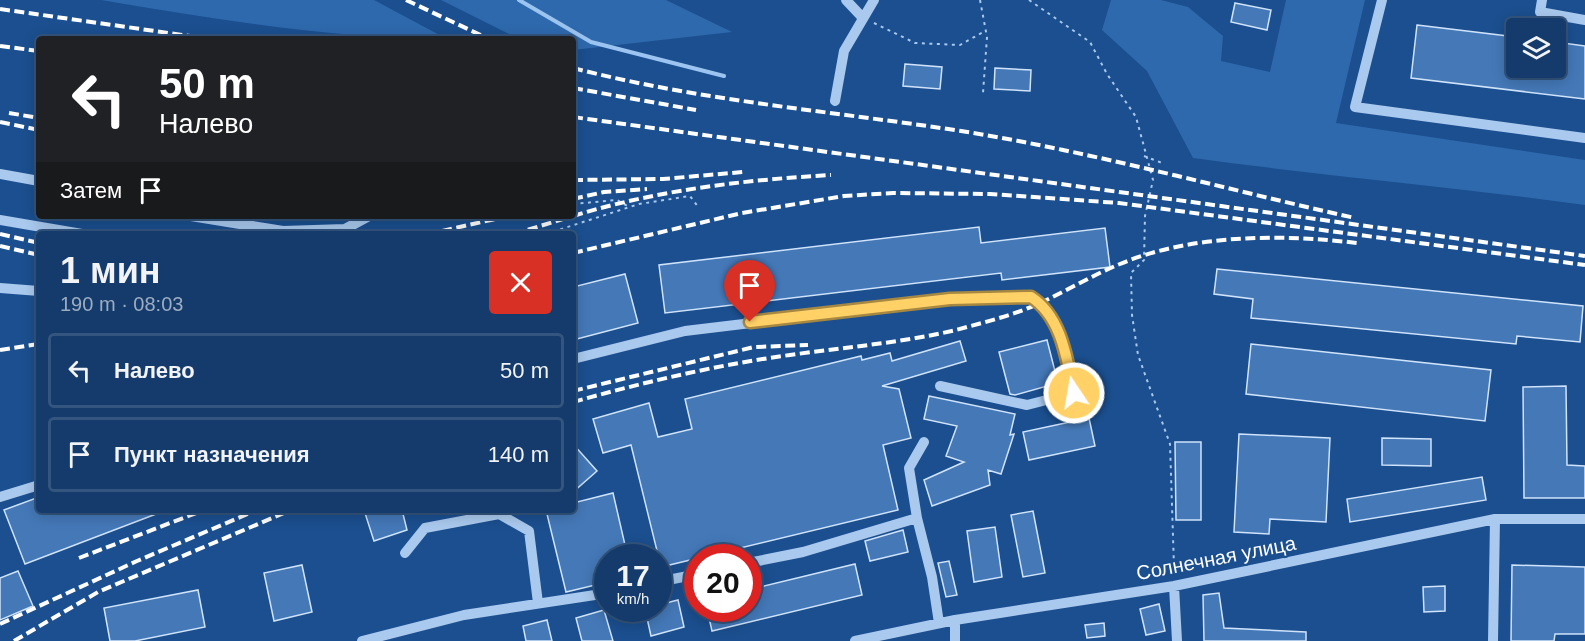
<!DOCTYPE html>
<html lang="ru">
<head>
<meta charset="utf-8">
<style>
  :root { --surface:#143b6b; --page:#214673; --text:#f1f3f6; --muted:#9dadc1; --line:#33557e }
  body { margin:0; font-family:Helvetica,sans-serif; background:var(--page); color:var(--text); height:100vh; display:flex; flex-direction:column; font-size:22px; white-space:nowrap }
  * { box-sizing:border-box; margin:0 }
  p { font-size:20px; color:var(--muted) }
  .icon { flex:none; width:33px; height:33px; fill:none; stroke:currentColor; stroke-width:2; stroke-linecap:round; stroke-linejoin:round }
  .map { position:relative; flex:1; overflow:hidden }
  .details { position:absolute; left:36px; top:231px; width:540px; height:282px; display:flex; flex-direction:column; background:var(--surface); border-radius:6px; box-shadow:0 3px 15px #0003,0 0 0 2px var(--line) }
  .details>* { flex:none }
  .guide { position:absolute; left:36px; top:36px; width:540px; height:183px; border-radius:6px; box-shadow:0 3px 15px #0003,0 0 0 2px var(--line); background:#202124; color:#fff; overflow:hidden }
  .tools { position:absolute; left:1506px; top:18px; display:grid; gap:12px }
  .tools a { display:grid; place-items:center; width:60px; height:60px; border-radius:6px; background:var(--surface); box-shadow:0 3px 15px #0003,0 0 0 2px var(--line); font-size:30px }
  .speed { position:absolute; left:594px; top:544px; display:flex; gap:12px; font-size:30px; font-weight:700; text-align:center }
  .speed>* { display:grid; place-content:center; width:78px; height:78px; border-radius:50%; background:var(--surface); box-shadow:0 3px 15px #0003,0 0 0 2px var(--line); line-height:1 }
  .speed small { font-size:15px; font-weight:400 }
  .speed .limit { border:9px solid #d22; background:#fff; color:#111 }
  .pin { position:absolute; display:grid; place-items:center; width:51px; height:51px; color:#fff; margin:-62px -26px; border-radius:50% 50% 50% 0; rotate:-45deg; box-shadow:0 0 6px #0007 }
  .pin .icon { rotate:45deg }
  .me { position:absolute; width:66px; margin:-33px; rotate:348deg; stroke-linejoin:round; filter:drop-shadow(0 0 4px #0008) }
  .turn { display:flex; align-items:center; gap:21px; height:126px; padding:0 24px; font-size:27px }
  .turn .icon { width:78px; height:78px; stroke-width:2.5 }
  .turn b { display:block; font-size:42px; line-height:51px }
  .then { display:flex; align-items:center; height:57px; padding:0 24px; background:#0003; gap:12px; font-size:22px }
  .round { display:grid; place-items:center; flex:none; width:63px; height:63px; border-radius:6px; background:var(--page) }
  .summary { display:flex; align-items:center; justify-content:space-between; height:102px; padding:0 24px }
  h1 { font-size:36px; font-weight:700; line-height:45px }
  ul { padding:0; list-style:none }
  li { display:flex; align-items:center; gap:18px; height:75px; margin:0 12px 9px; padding:0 12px; border:3px solid var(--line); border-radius:6px }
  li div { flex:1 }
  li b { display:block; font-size:22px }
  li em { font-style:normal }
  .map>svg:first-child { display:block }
  .green { fill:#2e69ad }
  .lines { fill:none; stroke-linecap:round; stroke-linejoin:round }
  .stream { stroke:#9cc4f0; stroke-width:4 }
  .building { fill:#4478b7; stroke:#cfe3fa; stroke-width:1.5 }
  .path { stroke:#a9c9ee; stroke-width:2; stroke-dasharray:3 4.5; stroke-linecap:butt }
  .minor { stroke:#a9c9ee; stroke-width:10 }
  .rail { stroke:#fff; stroke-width:4; stroke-dasharray:10 4.5; stroke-linecap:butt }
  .route-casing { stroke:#a68842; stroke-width:15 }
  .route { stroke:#ffd166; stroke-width:10 }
  .labels { text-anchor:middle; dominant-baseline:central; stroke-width:4.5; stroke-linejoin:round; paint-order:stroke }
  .street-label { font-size:20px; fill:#fff; stroke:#1b4f8f }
</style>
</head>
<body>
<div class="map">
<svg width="1585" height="641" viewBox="0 0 1585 641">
  <rect width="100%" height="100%" fill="#1b4f8f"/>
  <!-- green -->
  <path class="green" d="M101,0H374L447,39C332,39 215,19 101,0Z
    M441,0H666L732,32L573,50V39H519Z
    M1111,0H1161L1188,7L1223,36L1221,61L1270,72L1286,0H1365L1336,123L1585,160V205C1455,187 1324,176 1193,158L1147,71L1102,30Z"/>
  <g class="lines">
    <!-- stream -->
    <path class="stream" d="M519,0L591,42L724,76"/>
  </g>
  <!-- building -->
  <path class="building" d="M1235,3L1271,10L1267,30L1231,22Z
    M1417,25L1516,37V68H1556V42L1585,46V99L1411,78Z
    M905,64L942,67L940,89L903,86Z
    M995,68L1031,70L1030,91L994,89Z
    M979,227L981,243L1105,228L1110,267L1002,280L1001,273L665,313L659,265Z
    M1217,269L1583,306L1580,342L1517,336L1516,344L1251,318L1253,299L1214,294Z
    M625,274L638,323L573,340V287Z
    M1047,340L1058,383L1015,395L1010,394L999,352Z
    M960,341L966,361L882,386L899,389L911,438L883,445L898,510L661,567L631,445L603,453L593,419L649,403L658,437L692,429L685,399L861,356L862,360L890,353L892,361Z
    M1251,344L1491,370L1485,421L1246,394Z
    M1566,386L1567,465L1585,466V498H1524L1523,387Z
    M929,396L1015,414L1010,435L1014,434L1001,474L988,470L990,485L932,506L924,480L964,462L946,456L957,426L924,419Z
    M1089,418L1095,446L1029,460L1023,432Z
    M1239,434L1330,438L1326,522L1270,519L1269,534L1234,532Z
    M1382,438L1431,439V466L1382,465Z
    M1175,442H1201V520H1176Z
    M573,444L597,471L573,492Z
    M1482,477L1486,500L1350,522L1347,499Z
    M613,493L628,558H608V582L566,592L546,510H573V503Z
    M39,497V510L164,511L25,564L4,510Z
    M364,510H402L407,530L374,541Z
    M1033,511L1045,573L1023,577L1011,515Z
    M995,527L1002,577L974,582L967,531Z
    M903,530L908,552L870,561L865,541Z
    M949,561L957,595L946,597L938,563Z
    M855,564L862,595L712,631L707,609H748V590Z
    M302,565L312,612L274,621L264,573Z
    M1512,565L1585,567V634H1555L1554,641H1511Z
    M18,571L33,606L0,620V578Z
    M1445,586V611L1424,612L1423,587Z
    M198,590L205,627L135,641H110L104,608Z
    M1219,593L1224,628L1306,632V641H1204L1203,595Z
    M678,600L684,627L651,636L645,609H658V605Z
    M1159,604L1165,631L1146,635L1140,609Z
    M604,610L613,641H582L576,618Z
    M547,620L552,641H526L523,626Z
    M1104,623L1105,636L1087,638L1085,625Z"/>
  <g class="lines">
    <!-- path -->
    <path class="path" d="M980,0L987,37L983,93
      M1029,0L1090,42L1107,74L1136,117L1153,180L1145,216L1144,260L1131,273L1132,315L1138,355L1170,444L1174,567
      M874,23L915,43L960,45L985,31
      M1144,156L1162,163
      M573,204L617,200L629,207
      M546,234L639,204L690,196L699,208"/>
    <!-- minor -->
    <path class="minor" d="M846,0L862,17
      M1382,0L1355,107L1585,138
      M1542,0L1540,12L1585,20
      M835,101L844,51L874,0
      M0,174L39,181
      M191,216L283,231L345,229L369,216
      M0,220L82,234
      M0,288L39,291
      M573,359L685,331L950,299L1031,297C1062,317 1067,360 1074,393L1027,405L940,386
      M0,497L39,485
      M917,518L909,468L924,442
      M405,553L425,528L499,514L529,531L538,603
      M748,563L803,552L917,518L932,577L939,623
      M658,582L698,574
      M1174,586L1177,641
      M955,620V641
      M362,641L464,615L608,593
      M855,641L955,620L1174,586L1495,519H1585
      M1493,641L1495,519"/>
    <!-- rail -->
    <path class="rail" d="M406,0L489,39
      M0,9L211,39
      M0,46L39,51
      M573,68C701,101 831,111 961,131C1094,152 1224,189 1355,218
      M573,88L696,110
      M9,113L39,118
      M573,117L1585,256
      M0,122L39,130
      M573,180L663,179L743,172
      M573,199L604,192L647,189
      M573,216C658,190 743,180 831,175
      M0,234L39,243
      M428,234L509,216
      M514,234L573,216
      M0,246L39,255
      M573,253L742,213L844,196L893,193L990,194L1119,203L1585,265
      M0,350L39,344
      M573,391L754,347L808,345
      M573,402C645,382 716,365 790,355C846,347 901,343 956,330C985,322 1015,315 1042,302C1068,290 1093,275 1120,264C1192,234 1281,234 1357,243
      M79,558L204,510
      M0,624L137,561L257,510
      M14,641L98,592L291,510"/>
  </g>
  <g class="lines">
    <!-- route casing -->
    <g class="route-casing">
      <path id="route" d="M750,322L950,299L1031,297C1062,317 1067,360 1074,393"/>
    </g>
    <!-- route -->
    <use href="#route" class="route"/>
  </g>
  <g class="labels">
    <!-- street labels -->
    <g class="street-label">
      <text transform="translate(1216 558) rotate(-11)">Солнечная улица</text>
    </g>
  </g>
</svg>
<div class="tools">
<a><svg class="icon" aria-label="layers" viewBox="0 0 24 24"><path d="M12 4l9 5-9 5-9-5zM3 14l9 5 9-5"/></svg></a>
</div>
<div class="speed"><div>17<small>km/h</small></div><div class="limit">20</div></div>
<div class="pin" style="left:750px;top:322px;background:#d93025"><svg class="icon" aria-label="arrive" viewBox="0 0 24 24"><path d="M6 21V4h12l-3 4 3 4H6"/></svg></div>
<svg class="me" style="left:1074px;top:393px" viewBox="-20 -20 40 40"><circle r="17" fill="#ffd166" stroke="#fff" stroke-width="3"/><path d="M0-11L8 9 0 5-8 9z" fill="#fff"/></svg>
<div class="guide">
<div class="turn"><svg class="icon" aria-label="left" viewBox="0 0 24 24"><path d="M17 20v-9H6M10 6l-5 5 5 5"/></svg><div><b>50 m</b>Налево</div></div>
<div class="then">Затем<svg class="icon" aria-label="arrive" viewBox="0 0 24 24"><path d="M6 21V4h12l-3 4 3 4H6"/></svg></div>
</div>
<section class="details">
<div class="summary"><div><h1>1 мин</h1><p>190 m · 08:03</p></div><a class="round" style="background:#d93025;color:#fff"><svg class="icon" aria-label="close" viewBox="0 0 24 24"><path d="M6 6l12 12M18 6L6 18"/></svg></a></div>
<ul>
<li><svg class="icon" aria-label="left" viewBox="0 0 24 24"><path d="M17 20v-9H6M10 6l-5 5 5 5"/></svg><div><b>Налево</b></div><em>50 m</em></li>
<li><svg class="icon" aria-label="arrive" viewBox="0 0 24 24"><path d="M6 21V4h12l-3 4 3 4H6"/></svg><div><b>Пункт назначения</b></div><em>140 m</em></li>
</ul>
</section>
</div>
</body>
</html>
